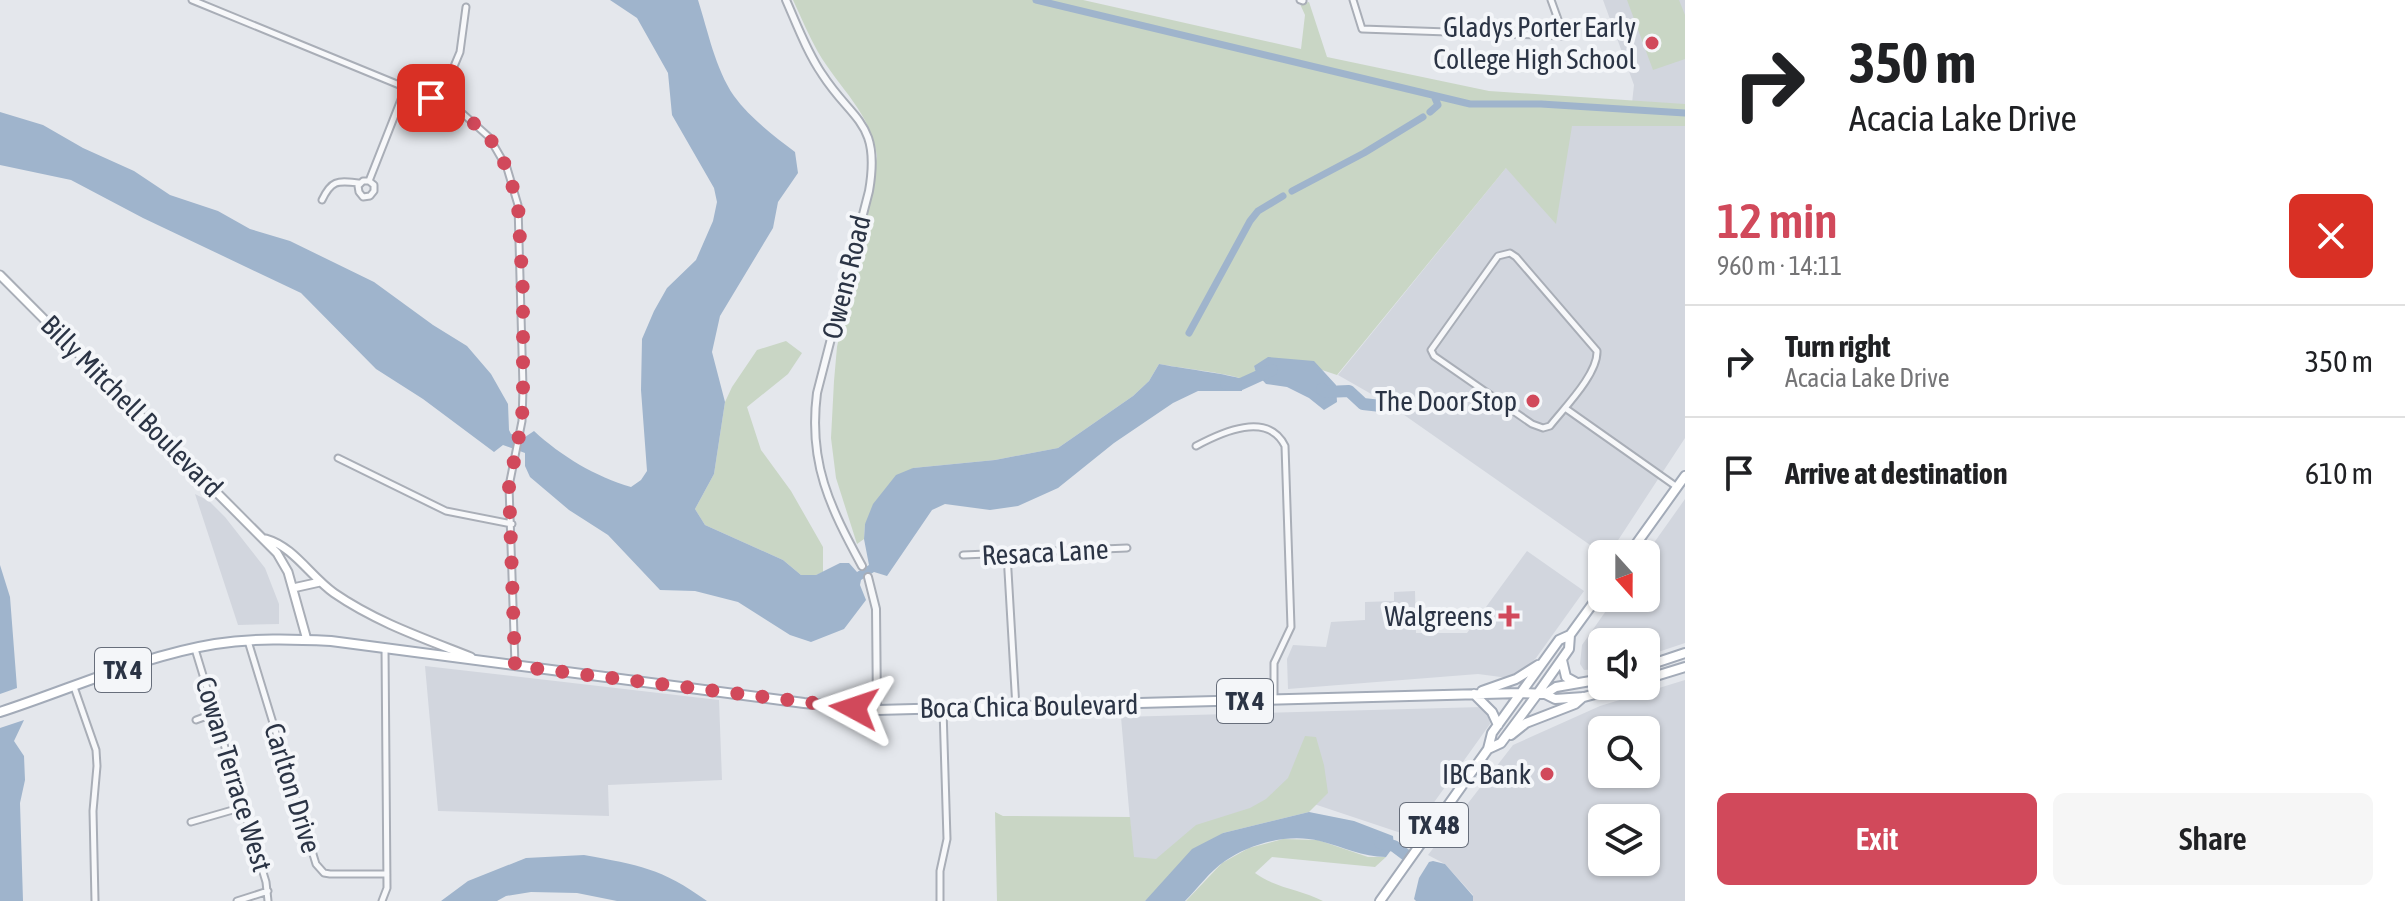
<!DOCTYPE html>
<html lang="en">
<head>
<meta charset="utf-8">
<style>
  :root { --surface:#fff; --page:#f6f6f6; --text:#202124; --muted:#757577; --line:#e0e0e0; --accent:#d1495b }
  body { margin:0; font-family:"Asap Condensed",sans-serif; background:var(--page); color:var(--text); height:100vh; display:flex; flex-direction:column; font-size:30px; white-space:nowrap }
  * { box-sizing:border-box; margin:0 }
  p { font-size:26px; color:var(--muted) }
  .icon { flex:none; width:44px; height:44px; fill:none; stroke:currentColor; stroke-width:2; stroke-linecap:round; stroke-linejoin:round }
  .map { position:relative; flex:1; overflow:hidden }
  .details { display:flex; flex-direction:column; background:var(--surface); width:720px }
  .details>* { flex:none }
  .guide { background:#fff; color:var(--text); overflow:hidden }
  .needle { width:52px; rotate:159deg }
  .fabs { position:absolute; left:1588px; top:540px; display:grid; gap:16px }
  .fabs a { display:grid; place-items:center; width:72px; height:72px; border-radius:12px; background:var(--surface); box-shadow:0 2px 6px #0004; font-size:40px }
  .pin { position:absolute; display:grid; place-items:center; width:68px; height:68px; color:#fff; margin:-34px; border-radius:16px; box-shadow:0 4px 12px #0006 }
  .me { position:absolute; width:88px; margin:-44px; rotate:275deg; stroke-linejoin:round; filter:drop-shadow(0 0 6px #0008) }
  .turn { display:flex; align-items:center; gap:28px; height:168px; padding:0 32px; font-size:36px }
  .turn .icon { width:104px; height:104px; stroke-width:2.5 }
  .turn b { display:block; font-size:56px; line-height:68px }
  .round { display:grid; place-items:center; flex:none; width:84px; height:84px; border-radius:12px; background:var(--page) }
  .head { display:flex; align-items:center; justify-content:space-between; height:136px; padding:0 32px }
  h1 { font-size:48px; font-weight:600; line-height:60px; color:var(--accent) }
  .primary-button { display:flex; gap:16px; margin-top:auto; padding:16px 32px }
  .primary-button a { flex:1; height:92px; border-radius:12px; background:var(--accent); color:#fff; font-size:32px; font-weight:600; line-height:92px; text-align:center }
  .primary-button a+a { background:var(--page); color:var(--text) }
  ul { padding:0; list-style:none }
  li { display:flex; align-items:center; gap:24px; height:112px; padding:0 32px; border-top:2px solid var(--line) }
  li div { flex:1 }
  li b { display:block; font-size:30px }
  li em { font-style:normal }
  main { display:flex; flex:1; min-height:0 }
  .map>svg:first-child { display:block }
  .built { fill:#d2d6de; fill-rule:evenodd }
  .green { fill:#c9d6c5 }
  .water { fill:#9fb4cc }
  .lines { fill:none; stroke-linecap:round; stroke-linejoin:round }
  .canal { stroke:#9fb4cc; stroke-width:7 }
  .river { stroke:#9fb4cc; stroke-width:12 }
  .minor-casing { stroke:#a9aeb7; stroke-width:9 }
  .tertiary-casing { stroke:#a9aeb7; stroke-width:10 }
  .secondary-casing { stroke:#a9aeb7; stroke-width:11 }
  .primary-casing { stroke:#a3abb8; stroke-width:12 }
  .minor { stroke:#f7f8fa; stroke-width:5 }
  .tertiary { stroke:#f7f8fa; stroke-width:6 }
  .secondary { stroke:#fff; stroke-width:7 }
  .primary { stroke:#fff; stroke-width:8 }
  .route { stroke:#d1495b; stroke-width:14; stroke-dasharray:0 25.2 }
  .poi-dot { fill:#d1495b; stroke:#f4f6f9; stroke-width:3 }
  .labels { text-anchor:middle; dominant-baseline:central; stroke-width:8; stroke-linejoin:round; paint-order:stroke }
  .shield { fill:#f4f6f9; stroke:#676e7b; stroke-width:2 }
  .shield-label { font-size:26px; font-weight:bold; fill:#2b3445 }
  .poi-label { font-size:28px; fill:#2b3445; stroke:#f4f6f9; text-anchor:end }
  .street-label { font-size:28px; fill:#2b3445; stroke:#f4f6f9 }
</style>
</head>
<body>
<main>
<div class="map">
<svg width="1685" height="901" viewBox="0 0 1685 901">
  <rect width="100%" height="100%" fill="#e4e7ec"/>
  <!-- built -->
  <path class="built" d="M1603,0H1685V105L1632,103L1634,85Z
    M1572,126H1685V438L1609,554H1603L1387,403L1338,375L1506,168Z
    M195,494L209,501L225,517L265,568L279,604V624L238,625Z
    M1685,499V643L1646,656V642H1602V669L1584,670L1580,664L1582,645L1615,598H1646V554Z
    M1527,551L1584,591L1536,658L1516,679L1478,674L1288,689L1287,659L1293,645L1326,647L1331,622L1365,620V602L1394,601V592L1415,591L1416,633H1467Z
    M425,666L719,700L722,780L608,785L609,816L438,811Z
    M1685,680V901H1473V895L1445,864L1428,855L1513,745L1600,706ZM1602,730H1646V774H1602ZM1602,818H1646V862H1602Z
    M1482,707L1489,714L1490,724L1410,836L1311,803L1189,835L1165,864L1134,867L1121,717Z"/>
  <!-- green -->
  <path class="green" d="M793,0H1083L1301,49L1305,15L1300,4L1309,2L1327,57L1489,91L1685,104V126H1572L1556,224L1506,168L1337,375L1316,368L1254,366L1256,373L1241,379C1234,374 1173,367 1159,364L1149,381L1133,396L1058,448L995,460L913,468L865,524L864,539L857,544L836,478L831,438L834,381L837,347L877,156C871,113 839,88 818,52C809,36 801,17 793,0Z
    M1627,0H1679L1685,15V59L1653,70Z
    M786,341L802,353L788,374L747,407L761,450L791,491L823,547V572L816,575H801L783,560L705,525L695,509L714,474L725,402L732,387L757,350Z
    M1305,736L1316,737L1324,765L1328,793L1309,812L1223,833L1145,901H997L995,812L1003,816L1130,817L1134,857L1156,859L1196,825L1250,808L1266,799L1288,778Z
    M1283,839L1318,840L1368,857H1386L1375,867L1272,857L1255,873C1275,888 1300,889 1323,901H1186L1222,863L1249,848Z"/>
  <!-- water -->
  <path class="water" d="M610,0H698C708,31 715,68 734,96C750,118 774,136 795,152L798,173L778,202L773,228L720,316L712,352L725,402L714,474L695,509L705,525L783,560L801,575H816L840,563H849L857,572L869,565L864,539L865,524L873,504L896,475L913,468L995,460L1058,448L1133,396L1149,381L1159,364C1173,367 1235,375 1241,379L1242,391H1198L1173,403L1114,443L1058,488L1018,506L990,510L945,504L932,510L887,576L874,572L861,580L860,585L866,600L844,629L811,642L790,635L738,602L695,591L660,590L608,535L569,510L530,477L525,466V453L503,445L494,452L423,399L376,369L301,293L143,218L71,180L0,165V112L43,125L83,148L134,171L170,195L218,211L250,229L290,241L374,282L433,325L467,346L491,374L508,404L509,430L511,434L525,437L534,431C561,456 596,477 631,487L641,480L647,471L641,390L642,339L654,311L667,288L696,260L713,221L717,202L714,188L672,115L668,73L637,18Z
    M1268,357L1314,361L1336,385L1337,402L1324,410L1309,398L1287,387L1266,384L1256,373L1254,366Z
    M0,565L10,597L17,688L0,694Z
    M24,720L14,741L24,756L25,780L20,803L23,901H0V728Z
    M1309,812L1354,821L1393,836L1394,846L1386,857C1362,857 1344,847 1320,841C1289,833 1251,843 1225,861C1210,871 1198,888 1185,901H1145L1192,849L1223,833Z
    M584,855C639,865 661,868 707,901H617L577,893L531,892L506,896L497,901H441L468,881L526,858Z
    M1433,861L1445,864L1473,896V901H1416L1414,899L1419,878L1429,862Z"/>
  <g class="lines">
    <!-- canal -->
    <path class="canal" d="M1036,0L1470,104H1541L1685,113
      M1430,112L1438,105L1435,98
      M1292,191L1364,153L1423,117
      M1189,333L1250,221L1258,211L1283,196"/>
    <!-- river -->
    <path class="river" d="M1226,384H1241L1272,370
      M1322,389L1326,392L1349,391L1363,404L1381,406
      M1380,843L1394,846L1406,855"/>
    <!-- minor casing -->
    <g class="minor-casing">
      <path id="minor" d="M192,0L431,98L462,113L489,137L507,168L518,205L523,388L522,421L509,486L515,665
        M1300,0L1303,1
        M1353,0L1362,29L1564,36L1551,0
        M439,102L460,52L466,7
        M369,181L374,185V191L370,196L363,197L359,192L358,186L363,181H369L406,87
        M322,200C332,179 338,181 360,183
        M1510,253L1516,257L1597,351C1598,374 1564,408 1550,426L1543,428L1532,424L1434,356L1431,350L1498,256Z
        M1565,408L1677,487
        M1196,446C1222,432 1268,411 1285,446L1291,627L1274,663V700
        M338,458L446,511L512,524
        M1007,554L1016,708
        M963,555L1127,548
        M248,641L316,864L324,873L330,874H387
        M195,649L266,882L268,901
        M74,687L96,750L97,766L93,811L95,901
        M196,720L215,713
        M191,822L243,807
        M237,901L268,891
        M382,901L387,888L385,648
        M940,901V871L947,839L943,709"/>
    </g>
    <!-- tertiary casing -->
    <g class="tertiary-casing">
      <path id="tertiary" d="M786,0C797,25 807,52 822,74C853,122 881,122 869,191L817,393C808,463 830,507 862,566
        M868,577L876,609L877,710"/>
    </g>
    <!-- secondary casing -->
    <g class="secondary-casing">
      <path id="secondary" d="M0,275L277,553L288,572L307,640
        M266,539C294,547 310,576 334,593C376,622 423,638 471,657
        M293,588L320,582"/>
    </g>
    <!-- primary casing -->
    <g class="primary-casing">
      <path id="primary" d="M1629,554L1685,476
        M1562,660L1566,677L1577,683
        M1646,666L1685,653
        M1646,679L1685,667
        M1482,691L1516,679L1538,665
        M1474,694L1492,712L1498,725
        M1545,694L1556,687L1602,679
        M0,712C71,689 142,656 215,644C254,638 292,639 331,641L804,703L877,710L1521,693L1545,694L1555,699L1584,697L1625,686
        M1511,735L1526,723L1575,704L1583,697
        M1488,749L1501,743L1538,693L1569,649L1570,635
        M1380,901L1488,749L1492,733L1559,640L1570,635L1602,591"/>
    </g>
    <!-- minor -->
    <use href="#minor" class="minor"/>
    <!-- tertiary -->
    <use href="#tertiary" class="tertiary"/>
    <!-- secondary -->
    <use href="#secondary" class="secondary"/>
    <!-- primary -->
    <use href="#primary" class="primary"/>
  </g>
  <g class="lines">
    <!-- route -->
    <path class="route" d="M431,98L462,113L489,137L507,168L518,205L523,293V388L522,421L509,486L515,666L854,708"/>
  </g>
  <!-- markers -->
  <g class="poi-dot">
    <circle cx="1652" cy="43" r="8"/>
    <circle cx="1533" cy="401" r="8"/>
    <path d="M1505 604h8v8h8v8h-8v8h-8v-8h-8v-8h8z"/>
    <circle cx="1547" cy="774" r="8"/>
  </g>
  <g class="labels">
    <!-- shield labels -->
    <g class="shield">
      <rect x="95" y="648" width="56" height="44" rx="6"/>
      <rect x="1217" y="679" width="56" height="44" rx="6"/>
      <rect x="1400" y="803" width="68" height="44" rx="6"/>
    </g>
    <g class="shield-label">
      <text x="123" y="670">TX 4</text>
      <text x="1245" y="701">TX 4</text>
      <text x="1434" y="825">TX 48</text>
    </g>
    <!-- poi labels -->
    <g class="poi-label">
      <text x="1636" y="27">Gladys Porter Early<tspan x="1636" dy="32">College High School</tspan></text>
      <text x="1517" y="401">The Door Stop</text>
      <text x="1493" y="616">Walgreens</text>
      <text x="1531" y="774">IBC Bank</text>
    </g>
    <!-- street labels -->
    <g class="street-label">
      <text transform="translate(846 277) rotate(-76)">Owens Road</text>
      <text transform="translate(132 406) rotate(45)">Billy Mitchell Boulevard</text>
      <text transform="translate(1045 552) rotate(-3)">Resaca Lane</text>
      <text transform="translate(1029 706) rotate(-1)">Boca Chica Boulevard</text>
      <text transform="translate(234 774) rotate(73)">Cowan Terrace West</text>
      <text transform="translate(293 788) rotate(73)">Carlton Drive</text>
    </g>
  </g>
</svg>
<div class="fabs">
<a><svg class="needle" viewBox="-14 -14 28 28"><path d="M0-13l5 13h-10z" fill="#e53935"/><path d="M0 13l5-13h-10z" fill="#757577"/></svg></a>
<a><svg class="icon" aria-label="sound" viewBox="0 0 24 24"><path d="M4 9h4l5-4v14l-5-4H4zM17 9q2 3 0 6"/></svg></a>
<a><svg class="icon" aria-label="search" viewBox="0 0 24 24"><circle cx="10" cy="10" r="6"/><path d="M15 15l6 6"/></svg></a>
<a><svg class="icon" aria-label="layers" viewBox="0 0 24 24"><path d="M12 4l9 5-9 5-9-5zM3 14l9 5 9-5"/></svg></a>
</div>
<div class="pin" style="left:431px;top:98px;background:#d93025"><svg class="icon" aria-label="arrive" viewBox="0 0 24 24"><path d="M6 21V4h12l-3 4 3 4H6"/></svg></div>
<svg class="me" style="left:854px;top:708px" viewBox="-20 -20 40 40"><path d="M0-17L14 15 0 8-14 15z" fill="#d1495b" stroke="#fff" stroke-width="4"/></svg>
</div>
<section class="details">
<div class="guide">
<div class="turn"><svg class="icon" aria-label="right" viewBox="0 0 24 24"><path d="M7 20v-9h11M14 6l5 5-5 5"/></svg><div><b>350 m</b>Acacia Lake Drive</div></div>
</div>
<div class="head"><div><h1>12 min</h1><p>960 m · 14:11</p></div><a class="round" style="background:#d93025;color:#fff"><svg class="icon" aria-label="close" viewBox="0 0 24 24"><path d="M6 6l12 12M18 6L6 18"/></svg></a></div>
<ul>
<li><svg class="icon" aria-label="right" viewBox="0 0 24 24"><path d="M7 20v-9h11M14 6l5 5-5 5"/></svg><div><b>Turn right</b><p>Acacia Lake Drive</p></div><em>350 m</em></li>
<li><svg class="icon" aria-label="arrive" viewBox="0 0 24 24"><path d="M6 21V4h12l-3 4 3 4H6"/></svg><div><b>Arrive at destination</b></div><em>610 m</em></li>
</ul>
<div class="primary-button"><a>Exit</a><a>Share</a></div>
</section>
</main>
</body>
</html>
